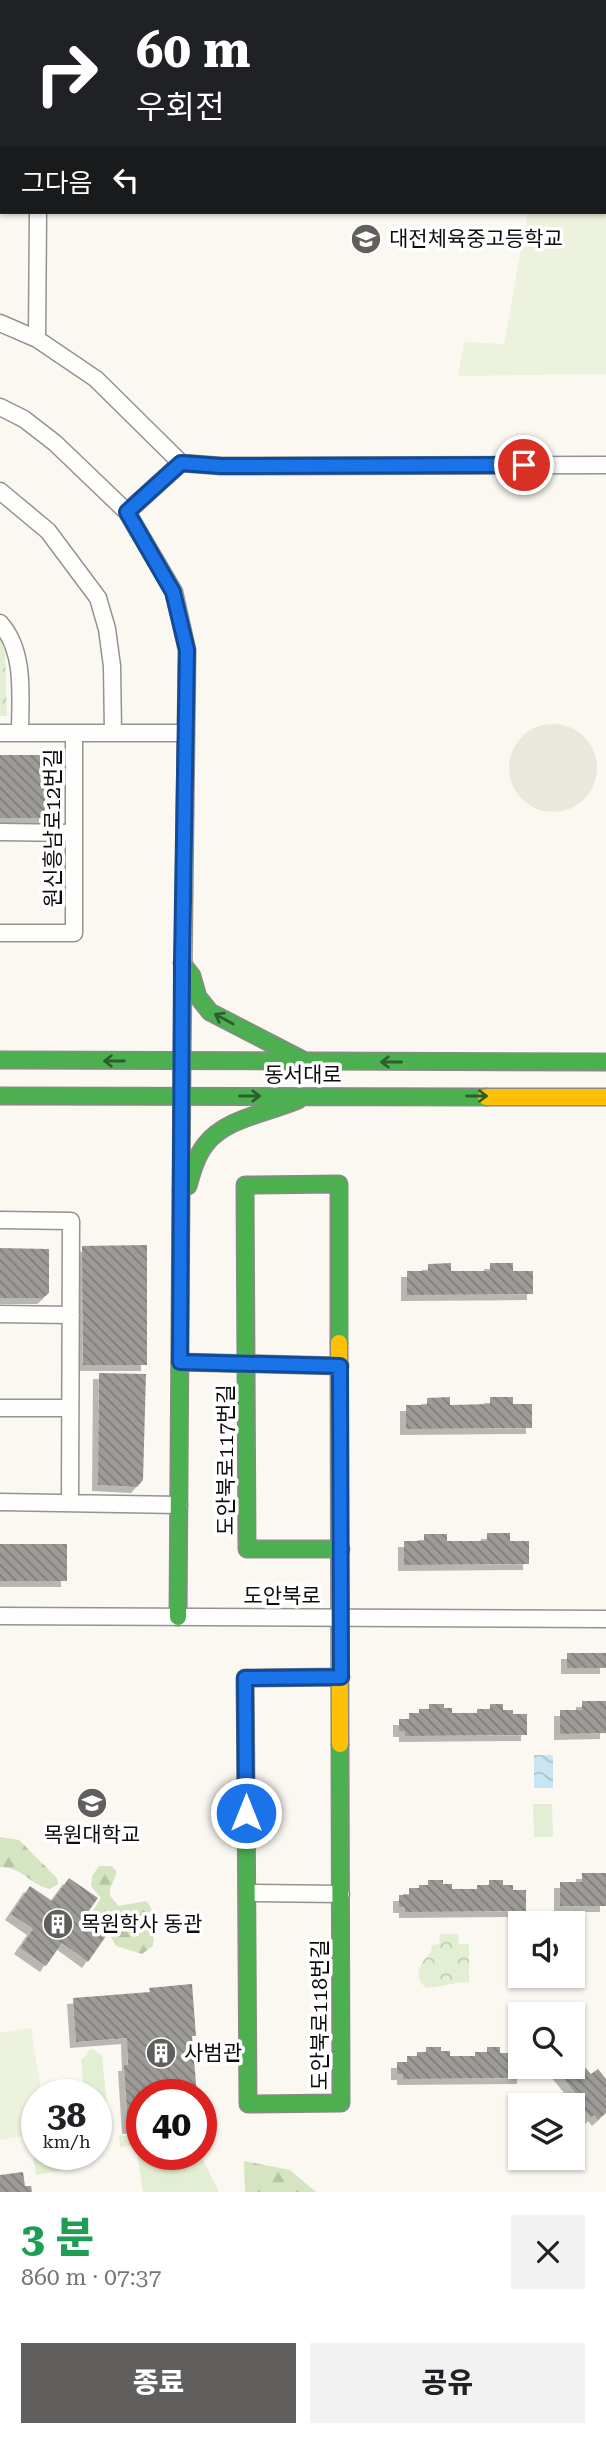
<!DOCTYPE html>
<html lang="ko">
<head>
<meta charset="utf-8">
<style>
  :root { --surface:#fff; --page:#f2f2f2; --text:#202124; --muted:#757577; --accent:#605f5d }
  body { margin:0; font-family:"Roboto Serif","Noto Sans KR",serif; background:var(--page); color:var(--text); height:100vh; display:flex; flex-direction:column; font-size:26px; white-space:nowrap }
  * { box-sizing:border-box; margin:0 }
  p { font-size:23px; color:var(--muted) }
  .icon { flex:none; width:38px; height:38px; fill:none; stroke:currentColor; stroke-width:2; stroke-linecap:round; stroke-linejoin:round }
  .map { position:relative; height:2192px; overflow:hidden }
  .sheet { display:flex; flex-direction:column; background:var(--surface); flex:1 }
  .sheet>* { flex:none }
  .guide { position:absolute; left:0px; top:0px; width:607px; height:214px; box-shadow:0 2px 5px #0004; background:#202124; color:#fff; overflow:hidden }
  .tools { position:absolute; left:508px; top:1911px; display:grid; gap:14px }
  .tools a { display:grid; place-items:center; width:77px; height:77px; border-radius:0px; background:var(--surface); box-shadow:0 2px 5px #0004; font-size:35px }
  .speed { position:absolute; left:21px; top:2079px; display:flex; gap:14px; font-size:35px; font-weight:700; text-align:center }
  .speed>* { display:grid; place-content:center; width:91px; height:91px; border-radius:50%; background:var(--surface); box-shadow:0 2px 5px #0004; line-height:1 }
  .speed small { font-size:18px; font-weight:400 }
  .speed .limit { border:10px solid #d22; background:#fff; color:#111 }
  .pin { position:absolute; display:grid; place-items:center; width:60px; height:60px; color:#fff; margin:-30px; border:4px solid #fff; border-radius:50%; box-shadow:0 2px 7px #0007 }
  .me { position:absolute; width:77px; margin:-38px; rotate:0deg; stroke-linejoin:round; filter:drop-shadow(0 0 5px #0008) }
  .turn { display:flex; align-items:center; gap:24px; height:147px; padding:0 21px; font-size:32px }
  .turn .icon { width:91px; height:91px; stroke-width:2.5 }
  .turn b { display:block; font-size:49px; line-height:60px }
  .then { display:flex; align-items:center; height:66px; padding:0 21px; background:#0003; gap:14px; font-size:26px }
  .round { display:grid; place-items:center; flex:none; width:74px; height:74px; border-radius:0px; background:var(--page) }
  .overview { display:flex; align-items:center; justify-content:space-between; height:119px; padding:0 21px }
  h1 { font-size:42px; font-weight:800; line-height:52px; color:#1e9e55 }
  .cta { display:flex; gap:14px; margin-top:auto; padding:14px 21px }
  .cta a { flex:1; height:80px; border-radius:0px; background:var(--accent); color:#fff; font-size:28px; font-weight:800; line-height:80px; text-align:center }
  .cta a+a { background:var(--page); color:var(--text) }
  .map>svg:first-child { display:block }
  .grass { fill:#e3efd2 }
  .forest { fill:url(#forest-firs) }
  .park { fill:url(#park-crowns) }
  .pitch { fill:#edf2dc }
  .plaza { fill:#eae7dd }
  .water { fill:url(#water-waves) }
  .building { fill:url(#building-back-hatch); filter:url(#shadow) }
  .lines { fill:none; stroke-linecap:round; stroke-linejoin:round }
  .street-casing { stroke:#949390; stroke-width:19 }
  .fast-casing { stroke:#8a8986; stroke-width:19 }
  .slow-casing { stroke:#8a8986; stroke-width:19 }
  .street { stroke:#fefefd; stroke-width:16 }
  .fast { stroke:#4caf50; stroke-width:16 }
  .slow { stroke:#ffc107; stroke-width:16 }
  .oneway { stroke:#2c5e2e }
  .route-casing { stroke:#114b97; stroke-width:18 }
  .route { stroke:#1a73e8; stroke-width:12 }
  .labels { text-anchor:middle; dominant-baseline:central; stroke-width:7; stroke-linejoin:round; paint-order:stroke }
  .poi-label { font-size:21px; fill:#0d0d0d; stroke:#fff; text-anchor:start }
  .street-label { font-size:21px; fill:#0d0d0d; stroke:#fff }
</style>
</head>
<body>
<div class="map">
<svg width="606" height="2192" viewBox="0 0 606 2192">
  <defs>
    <pattern id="forest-firs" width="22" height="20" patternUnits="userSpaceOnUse" patternTransform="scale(1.75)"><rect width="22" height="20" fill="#d5e5c1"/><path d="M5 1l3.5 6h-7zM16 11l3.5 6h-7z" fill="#b6c3a5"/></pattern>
    <pattern id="park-crowns" width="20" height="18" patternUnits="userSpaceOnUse" patternTransform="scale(1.75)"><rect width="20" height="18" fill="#e3efd2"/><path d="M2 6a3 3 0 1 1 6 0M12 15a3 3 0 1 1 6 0" fill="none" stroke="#c2ccb3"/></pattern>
    <pattern id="water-waves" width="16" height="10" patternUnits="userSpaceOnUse" patternTransform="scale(1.75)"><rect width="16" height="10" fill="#cae5f2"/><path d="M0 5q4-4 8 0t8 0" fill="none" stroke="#acc3ce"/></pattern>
    <pattern id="building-back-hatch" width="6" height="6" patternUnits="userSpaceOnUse" patternTransform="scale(1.75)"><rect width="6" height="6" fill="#9d9b97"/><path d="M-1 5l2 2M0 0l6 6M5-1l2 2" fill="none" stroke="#7e7d7a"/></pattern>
    <filter id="shadow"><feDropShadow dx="-6" dy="6" stdDeviation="0" flood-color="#0004"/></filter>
  </defs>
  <rect width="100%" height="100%" fill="#faf8f1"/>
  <!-- grass -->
  <path class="grass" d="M533,1804H552L553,1837H534Z
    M95,2049V2052L102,2055L108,2117L96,2118V2095H84L81,2059L86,2056L89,2050Z
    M142,2134V2154H200L219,2192H143L136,2145L120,2147L119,2136Z
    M48,2154H60L63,2170L36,2175L33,2158Z"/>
  <!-- forest -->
  <path class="forest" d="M0,1837L19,1840L57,1878L58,1884L50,1889C30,1885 23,1867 0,1867Z
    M99,1866H112L117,1872L110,1889V1896L119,1906L146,1901C158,1913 154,1931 153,1946L142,1954L116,1946L109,1933L93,1923L92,1912L101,1898L91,1886L92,1876Z
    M244,2161L290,2170L316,2192H245Z"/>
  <!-- park -->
  <path class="park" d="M0,638L5,652L7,716H0Z
    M440,1934H458L459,1944H469V1982C453,1982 441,1987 426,1988C412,1974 420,1964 431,1952L432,1945L439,1944Z"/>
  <!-- pitch -->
  <path class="pitch" d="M606,123V374L458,376L464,342L504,344L528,212H606Z
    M31,2028L42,2095H37V2134L0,2140V2033Z"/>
  <!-- plaza -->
  <path class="plaza" d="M509 768a44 44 0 1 1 88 0a44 44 0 1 1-88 0Z"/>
  <!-- water -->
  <path class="water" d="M534,1755H553V1788H534Z"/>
  <!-- building -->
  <path class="building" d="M0,755H46L45,818H0Z
    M147,1245V1365H83L82,1246Z
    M0,1248L49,1249V1293L43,1298H0Z
    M451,1263V1271H490V1263H513V1271H533V1294L407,1295V1271H428V1264Z
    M99,1373L146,1374L143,1480L137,1487L98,1485Z
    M450,1397V1405L490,1404V1397H513V1404H532V1428L406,1429V1405H427V1398Z
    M487,1533H510V1541H529V1564L404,1565V1541H424V1534H447V1541H487Z
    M0,1544H67V1581H0Z
    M567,1653H606V1668H567Z
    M582,1701H606V1733L560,1734V1710H582Z
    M429,1704H444V1708H452V1713H477V1709H490V1704H503V1710H513V1714H527V1735L405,1736V1731H399V1719H409V1713H419V1709H429Z
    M582,1873H606V1906H560V1882H582Z
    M69,1878L98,1898L83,1919L106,1936L88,1962L62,1943L46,1966L20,1948L33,1929L11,1914L30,1886L52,1901Z
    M428,1880H443V1884H452V1889H477V1885H489V1880H503V1885H513V1890H526V1911L405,1912V1907H399V1895H409V1888H419V1885H428Z
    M192,1984L196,2036H192L197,2095H142V2127L128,2128L124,2065H128L127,2038L76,2042L73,1998L150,1992L149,1988Z
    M426,2047H441V2051H450V2056H475V2052H487V2047H500V2053H509V2057H520V2067H523V2078L403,2079V2074H397V2062H407V2056H417V2052H426Z
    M575,2056L591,2074L598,2069L606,2079V2113L598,2120L594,2115L591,2118L581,2106L584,2104L557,2071L562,2067H572V2058Z
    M23,2172L25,2186H31L32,2192H0V2175Z"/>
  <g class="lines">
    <!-- street casing -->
    <g class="street-casing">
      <path id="street" d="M0,58L2,59
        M0,323L37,339L96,379L181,463
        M37,339L38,212
        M0,407L24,419L55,443L127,512L174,592L187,650L182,1061
        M0,491L48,531L98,598L107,629L112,666L113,733
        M127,512L181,463L221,466L606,465
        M0,623C26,652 20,697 20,733
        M0,733H186
        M0,832L74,833
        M0,933H74V733
        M0,1220L71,1221L70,1503
        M0,1314L71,1315
        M180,1362L340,1366
        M0,1408H70
        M0,1502L179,1505
        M0,1616L606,1619
        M247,1893L341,1894"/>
    </g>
    <!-- fast casing -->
    <g class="fast-casing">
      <path id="fast" d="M182,963L192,976L198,997L210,1012L303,1060
        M0,1060L606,1062
        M0,1096L486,1097
        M188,1186C192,1172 196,1157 205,1145C225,1118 268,1113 298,1100
        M339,1343V1184L245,1185L247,1549H341
        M178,1617L181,1190
        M246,1790L248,2104L341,2103L340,1744"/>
    </g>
    <!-- slow casing -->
    <g class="slow-casing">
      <path id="slow" d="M486,1097H606
        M181,1190L182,1061
        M339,1343L340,1744
        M246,1790L245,1678L341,1677"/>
    </g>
    <!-- street -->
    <use href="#street" class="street"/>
    <!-- fast -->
    <use href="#fast" class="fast"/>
    <!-- slow -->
    <use href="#slow" class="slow"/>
  </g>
  <!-- one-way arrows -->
  <defs><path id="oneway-shaft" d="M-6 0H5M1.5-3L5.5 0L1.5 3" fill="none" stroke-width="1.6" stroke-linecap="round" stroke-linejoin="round" transform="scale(1.75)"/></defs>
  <g class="oneway">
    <use href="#oneway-shaft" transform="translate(224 1019) rotate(-151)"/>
    <use href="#oneway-shaft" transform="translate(114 1061) rotate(-180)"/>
    <use href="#oneway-shaft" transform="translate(391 1062) rotate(-180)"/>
    <use href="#oneway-shaft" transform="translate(250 1096)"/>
    <use href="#oneway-shaft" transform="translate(477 1096)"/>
  </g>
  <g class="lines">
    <!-- route casing -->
    <g class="route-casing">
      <path id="route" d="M246,1813L245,1678L341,1677L340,1366L180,1362L182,963L187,650L173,592L127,512L181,463L221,466L524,465"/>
    </g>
    <!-- route -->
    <use href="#route" class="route"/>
  </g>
  <!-- icons -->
  <defs>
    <g id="school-disc" transform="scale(1.575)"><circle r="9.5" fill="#605f5d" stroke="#fff"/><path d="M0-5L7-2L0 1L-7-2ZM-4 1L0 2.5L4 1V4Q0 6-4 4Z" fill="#fff"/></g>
    <g id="university-disc" transform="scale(1.575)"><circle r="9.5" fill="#605f5d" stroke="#fff"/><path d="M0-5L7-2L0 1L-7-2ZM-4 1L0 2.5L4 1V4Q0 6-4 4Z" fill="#fff"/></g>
    <g id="building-disc" transform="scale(1.575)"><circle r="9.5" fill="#605f5d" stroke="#fff"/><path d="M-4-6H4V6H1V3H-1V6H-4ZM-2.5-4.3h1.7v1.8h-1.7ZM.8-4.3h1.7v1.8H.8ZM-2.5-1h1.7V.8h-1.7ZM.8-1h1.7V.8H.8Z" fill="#fff"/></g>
  </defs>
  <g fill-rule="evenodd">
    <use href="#school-disc" x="366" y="239"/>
    <use href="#university-disc" x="92" y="1803"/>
    <use href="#building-disc" x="58" y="1924"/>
    <use href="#building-disc" x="161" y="2053"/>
  </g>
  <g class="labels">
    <!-- poi labels -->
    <g class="poi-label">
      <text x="389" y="239">대전체육중고등학교</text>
      <text x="92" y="1835" text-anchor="middle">목원대학교</text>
      <text x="81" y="1924">목원학사 동관</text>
      <text x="184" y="2053">사범관</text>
    </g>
    <!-- street labels -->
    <g class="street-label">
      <text transform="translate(53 828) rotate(-90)">원신흥남로12번길</text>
      <text x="303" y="1075">동서대로</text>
      <text transform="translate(226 1460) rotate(-90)">도안북로117번길</text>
      <text x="282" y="1596">도안북로</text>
      <text transform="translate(320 2015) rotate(-90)">도안북로118번길</text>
    </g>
  </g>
</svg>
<div class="tools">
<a><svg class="icon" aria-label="sound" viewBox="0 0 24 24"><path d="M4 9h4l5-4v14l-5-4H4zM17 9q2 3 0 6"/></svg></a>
<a><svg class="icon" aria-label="search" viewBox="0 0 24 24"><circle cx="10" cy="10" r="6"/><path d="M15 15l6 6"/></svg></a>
<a><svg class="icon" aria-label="layers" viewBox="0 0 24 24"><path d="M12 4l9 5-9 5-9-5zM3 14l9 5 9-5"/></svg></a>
</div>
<div class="speed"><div>38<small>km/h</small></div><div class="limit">40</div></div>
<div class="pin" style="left:524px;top:465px;background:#d93025"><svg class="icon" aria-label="arrive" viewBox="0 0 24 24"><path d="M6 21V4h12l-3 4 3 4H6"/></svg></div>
<svg class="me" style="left:246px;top:1813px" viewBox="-20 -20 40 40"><circle r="17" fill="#1a73e8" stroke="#fff" stroke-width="3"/><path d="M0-11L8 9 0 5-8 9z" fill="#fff"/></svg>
<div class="guide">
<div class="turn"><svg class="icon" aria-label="right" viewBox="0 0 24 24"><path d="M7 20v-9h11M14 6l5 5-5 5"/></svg><div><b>60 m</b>우회전</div></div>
<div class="then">그다음<svg class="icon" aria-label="left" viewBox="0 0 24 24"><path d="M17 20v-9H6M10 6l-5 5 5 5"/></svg></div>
</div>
</div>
<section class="sheet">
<div class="overview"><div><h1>3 분</h1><p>860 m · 07:37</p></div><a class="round"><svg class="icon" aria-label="close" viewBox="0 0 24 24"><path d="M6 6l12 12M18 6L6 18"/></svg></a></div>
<div class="cta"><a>종료</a><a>공유</a></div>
</section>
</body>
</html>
